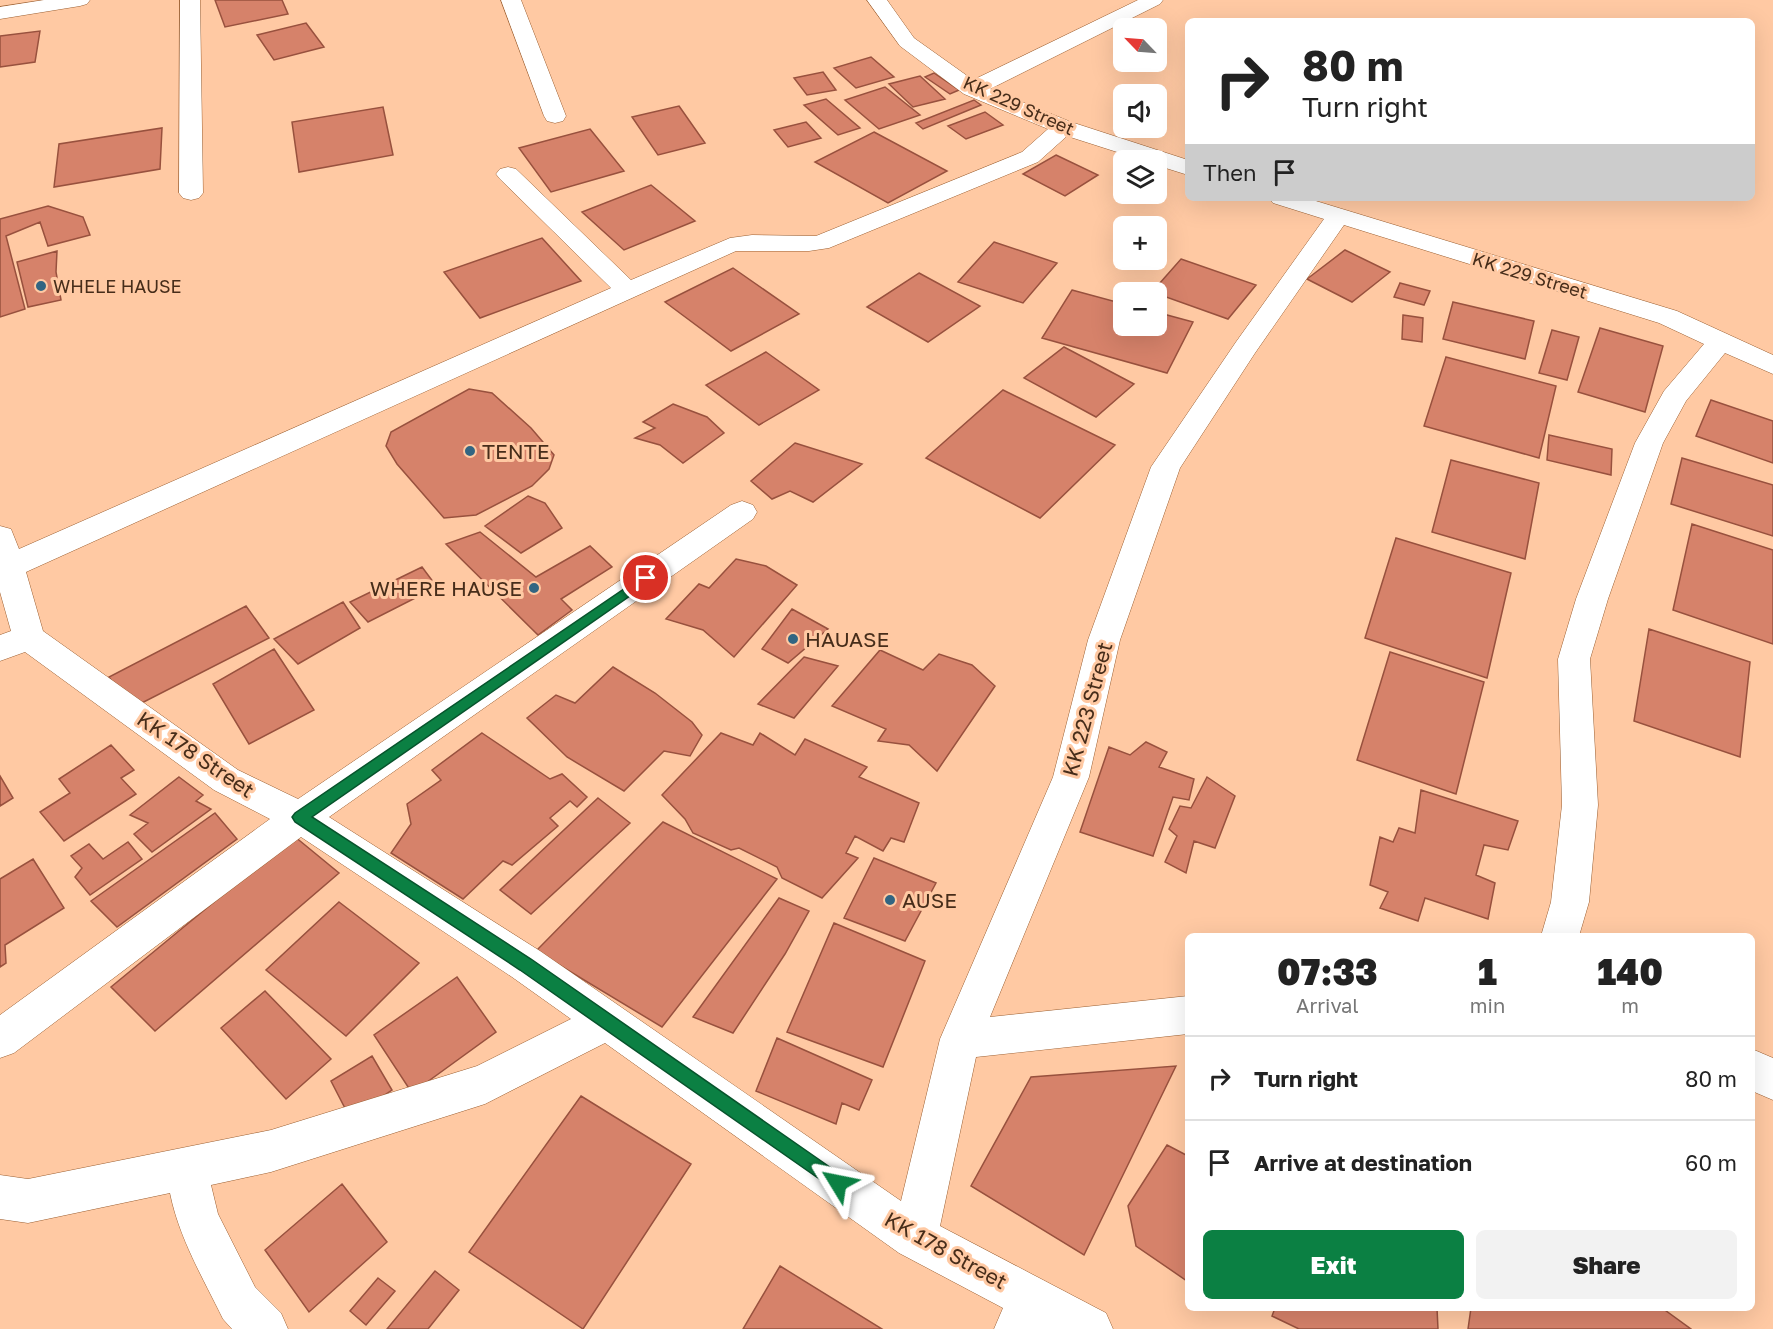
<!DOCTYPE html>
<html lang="en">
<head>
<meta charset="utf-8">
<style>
  :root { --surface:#fff; --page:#f2f2f2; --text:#222; --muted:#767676; --line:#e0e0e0; --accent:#0b8043 }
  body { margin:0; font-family:"Golos Text",sans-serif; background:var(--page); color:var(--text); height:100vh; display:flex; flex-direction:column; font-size:22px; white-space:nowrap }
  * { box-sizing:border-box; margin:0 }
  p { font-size:20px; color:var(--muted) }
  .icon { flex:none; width:33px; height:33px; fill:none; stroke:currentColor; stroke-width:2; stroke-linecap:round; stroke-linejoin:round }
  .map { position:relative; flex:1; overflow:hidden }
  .panel { position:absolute; left:1185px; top:933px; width:570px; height:378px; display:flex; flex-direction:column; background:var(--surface); border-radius:9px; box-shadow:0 6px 24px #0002 }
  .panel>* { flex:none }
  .banner { position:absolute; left:1185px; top:18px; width:570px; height:183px; border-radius:9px; box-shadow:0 6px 24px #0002; background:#fff; color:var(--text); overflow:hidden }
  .needle { width:39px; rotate:295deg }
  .buttons { position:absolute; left:1113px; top:18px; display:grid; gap:12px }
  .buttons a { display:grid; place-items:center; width:54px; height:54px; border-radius:9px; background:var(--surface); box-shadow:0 6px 24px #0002; font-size:30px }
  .pin { position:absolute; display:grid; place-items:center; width:51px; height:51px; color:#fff; margin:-26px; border:3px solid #fff; border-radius:50%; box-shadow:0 2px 6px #0007 }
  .me { position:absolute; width:66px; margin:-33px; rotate:305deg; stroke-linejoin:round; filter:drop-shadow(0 0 4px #0008) }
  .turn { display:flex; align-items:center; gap:21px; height:126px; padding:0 18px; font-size:27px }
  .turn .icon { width:78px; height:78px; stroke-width:2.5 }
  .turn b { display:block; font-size:42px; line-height:51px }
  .then { display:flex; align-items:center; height:57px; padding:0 18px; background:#0003; gap:12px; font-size:22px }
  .eta { display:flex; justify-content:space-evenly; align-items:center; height:102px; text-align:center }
  .eta b { font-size:36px; font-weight:800; line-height:42px }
  .primary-button { display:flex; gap:12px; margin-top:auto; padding:12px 18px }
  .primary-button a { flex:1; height:69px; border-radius:9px; background:var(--accent); color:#fff; font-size:24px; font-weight:800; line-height:69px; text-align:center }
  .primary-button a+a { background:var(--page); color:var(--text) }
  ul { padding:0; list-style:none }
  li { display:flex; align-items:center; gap:18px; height:84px; padding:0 18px; border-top:2px solid var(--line) }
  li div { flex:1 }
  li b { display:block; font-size:22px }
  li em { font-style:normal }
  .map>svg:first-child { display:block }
  .building { fill:#d6826a; stroke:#98513e; stroke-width:1.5 }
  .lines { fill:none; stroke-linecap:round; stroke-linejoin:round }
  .minor-casing { stroke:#9b5f31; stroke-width:1 }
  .minor { fill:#fff; fill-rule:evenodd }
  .route { fill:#0b8043; stroke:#07532c; stroke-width:1.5 }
  .poi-dot { fill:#326582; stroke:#ffc9a3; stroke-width:2 }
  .labels { text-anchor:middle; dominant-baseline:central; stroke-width:6; stroke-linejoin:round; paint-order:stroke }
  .far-street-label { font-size:18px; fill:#472d1a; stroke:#ffc9a3 }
  .far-poi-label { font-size:18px; fill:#472d1a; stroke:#ffc9a3; text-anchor:start }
  .poi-label { font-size:21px; fill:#472d1a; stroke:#ffc9a3; text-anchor:start }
  .street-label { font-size:21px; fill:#472d1a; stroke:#ffc9a3 }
</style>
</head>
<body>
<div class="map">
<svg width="1773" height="1329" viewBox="0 0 1773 1329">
  <rect width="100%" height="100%" fill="#ffc9a3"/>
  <!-- building -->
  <path class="building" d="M215,0H282L288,14L225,27Z
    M306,23L324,47L274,60L257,35Z
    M40,31L35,62L0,67V36Z
    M871,57L894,77L856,88L834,68Z
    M823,72L836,90L807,95L794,78Z
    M934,73L959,90L950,94L925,77Z
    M920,76L945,99L913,107L889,84Z
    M885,87L920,115L879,129L845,100Z
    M826,99L860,128L838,135L804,105Z
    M974,100L981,105L923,129L916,123Z
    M679,106L705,143L658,155L632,117Z
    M383,107L393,155L299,172L292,122Z
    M985,112L1003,125L966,139L948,126Z
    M806,122L821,138L788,147L774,130Z
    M162,128L160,169L54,187L59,144Z
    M590,129L624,171L551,192L519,148Z
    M874,132L947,171L888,203L815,162Z
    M1056,155L1098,175L1065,196L1023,174Z
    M651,185L695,221L624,250L582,212Z
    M48,206L83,217L90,235L48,246L40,222L6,236L25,309L0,317V219Z
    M542,238L581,281L480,318L444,272Z
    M994,242L1057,263L1023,303L958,282Z
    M1345,250L1390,272L1352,302L1307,279Z
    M57,251L56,272L61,300L28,307L17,262Z
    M1181,259L1256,285L1228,319L1152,292Z
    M733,268L799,314L731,351L665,302Z
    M919,273L980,306L928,342L867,307Z
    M1400,283L1430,291L1424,305L1394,297Z
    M1072,290L1124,304V326H1156V312L1193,322L1167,373L1042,338Z
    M1453,302L1534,321L1525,359L1443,339Z
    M1403,315L1423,318L1422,342L1402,339Z
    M1600,328L1663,346L1645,412L1578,392Z
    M1552,330L1579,337L1567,380L1539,373Z
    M1064,347L1134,384L1096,417L1024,378Z
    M766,352L819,390L759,425L706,385Z
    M1446,357L1556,386L1539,458L1424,426Z
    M469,389L492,393L531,428L554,455L549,469L532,486L476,515L444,518L397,464L386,446L391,432Z
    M1003,390L1115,445L1040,518L926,458Z
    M1711,400L1773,421V463L1696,436Z
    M673,404L707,417L724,433L683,463L660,445L635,438L655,428L643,422Z
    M1549,435L1612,449L1611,475L1547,460Z
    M795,443L862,464L813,502L790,491L772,499L751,481Z
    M1682,458L1773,485V536L1671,504Z
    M1451,460L1539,483L1525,559L1432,532Z
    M528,496L545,503L562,528L521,553L485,526Z
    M1692,524L1773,550V644L1673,610Z
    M480,532L536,577L590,546L612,567L561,599L572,610L538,635L446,544Z
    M1396,538L1511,573L1487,678L1365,638Z
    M736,559L766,566L797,585L734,657L703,630L666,619L699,584L709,588Z
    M422,567L437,587L368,622L350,602Z
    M343,602L360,628L298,664L274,639Z
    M246,606L269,638L130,709L109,677Z
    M792,609L828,629L788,663L762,649Z
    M1649,629L1750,662L1740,757L1634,721Z
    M274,649L314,710L249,744L213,684Z
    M880,650L923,670L939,654L972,665L995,686L937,771L909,745L878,741L886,729L832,706Z
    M1390,652L1484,682L1456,794L1357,760Z
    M804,657L838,666L794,718L758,704Z
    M613,667L655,693L692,722L702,735L690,756L664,751L624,791L567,757L527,718L556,695L575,703Z
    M482,733L550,779L562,774L587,797L577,807L570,801L550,818L558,826L512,865L503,861L463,899L391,853L411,824L407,804L441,780L432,770Z
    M721,733L753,745L760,733L795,755L805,739L867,767L859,777L919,803L904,842L891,838L883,851L855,836L846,853L858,858L822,898L782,878L777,867L739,848L731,850L693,833L685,819L662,795Z
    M1146,742L1167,752L1159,767L1194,779L1189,800L1173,797L1153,856L1080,832L1109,747L1130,755Z
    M111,745L134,770L121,778L136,794L64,841L40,812L70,793L59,779Z
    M0,776L13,798L0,806Z
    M179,777L203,795L196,801L211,809L152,852L134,834L148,823L130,815Z
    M1207,777L1235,796L1215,848L1194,841L1186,873L1165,862L1177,836L1169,829L1180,806L1191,808Z
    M1421,790L1518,821L1508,850L1484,845L1476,875L1495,883L1488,919L1425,898L1418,921L1380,908L1388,892L1370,885L1380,837L1393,842L1399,828L1415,833Z
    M598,798L630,823L531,914L500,890Z
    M215,813L237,839L117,927L91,901Z
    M663,822L777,879L662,1027L536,951Z
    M294,836L339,873L155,1031L111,987Z
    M128,842L142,859L90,895L75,877L82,868L71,856L89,844L103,859Z
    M874,858L936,883L905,941L844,918Z
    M33,859L64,908L5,945L6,963L0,967V879Z
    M779,898L809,911L785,954L733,1033L693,1017Z
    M339,902L419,963L346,1036L266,970Z
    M834,923L925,961L883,1067L787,1032Z
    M457,977L496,1032L412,1093L374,1035Z
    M265,991L331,1059L286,1099L221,1028Z
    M777,1038L872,1080L859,1110L842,1103L836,1124L756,1091Z
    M372,1056L392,1090L350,1118L331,1081Z
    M1176,1066L1084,1255L971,1186L1031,1077Z
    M581,1096L691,1164L583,1329L469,1252Z
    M1167,1145L1188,1156L1187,1281L1136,1246L1128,1206Z
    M342,1184L387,1242L309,1312L265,1250Z
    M780,1266L882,1329H743Z
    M435,1271L459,1290L428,1329H387Z
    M378,1278L395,1291L366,1325L350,1311Z
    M1275,1308H1437L1438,1329H1299L1272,1316Z
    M1471,1308H1662L1691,1329H1468Z"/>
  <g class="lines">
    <!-- minor casing -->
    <g class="minor-casing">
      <path id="minor" d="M44,0H90L87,4L80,6L0,19V7Z
        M180,0H200L203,193L199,198L191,200L183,198L179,193Z
        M501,0H521L566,116L563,121L555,123L547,121L544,116Z
        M867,0H887L914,38L973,80L1138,0H1163L1160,4L990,89L1071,122L1188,160V175L1156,165V160H1142L1067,136L1038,162L829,248L809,251H736L26,572L43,631L238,770L298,799L731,505L742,501L753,505L757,512L753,519L329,817L540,951L901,1201L940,1039L1053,777L1088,640L1151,467L1236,342L1324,219L1273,203L1269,198H1306L1677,311L1773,355V374L1725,353L1686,401L1663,443L1608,599L1590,659L1598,805L1589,902L1579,936H1541L1551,902L1562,805L1558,659L1576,599L1635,443L1664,391L1704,344L1659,323L1344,225L1255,353L1180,468L1120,640L1089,777L990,1017L1188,996V1034L976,1057L940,1226L1106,1313L1113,1329H994L1003,1308L899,1253L605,1043L485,1104L271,1172L211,1185L218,1214L255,1287L281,1313L288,1329H232L223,1319C203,1278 179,1238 170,1193L28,1223L0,1219V1175L28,1179L271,1130L477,1066L571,1019L512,977L301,837L14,1053L0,1058V1015L270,819L214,790L25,652L0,661V635L11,631L0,592V526L11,529L19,549L611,288L500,179L496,174L500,169L508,167L516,169L631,280L730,238L752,235L816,236L1022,152L1048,129L964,94L900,46Z
        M1752,1049L1773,1058V1100L1752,1091Z"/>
    </g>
    <!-- minor -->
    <use href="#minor" class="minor"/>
  </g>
  <!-- route -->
  <path class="route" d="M646,574L652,578L650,582L312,817L531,959L844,1177L847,1183L844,1190L838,1192L520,970L295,822L292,817L295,813Z"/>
  <!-- markers -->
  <g class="poi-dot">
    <circle cx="41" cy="286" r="6"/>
    <circle cx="470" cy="451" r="6"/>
    <circle cx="534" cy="588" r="6"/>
    <circle cx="793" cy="639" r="6"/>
    <circle cx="890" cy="900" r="6"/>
  </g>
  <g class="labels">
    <!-- far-street labels -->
    <g class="far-street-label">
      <text transform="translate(1019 105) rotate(24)">KK 229 Street</text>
      <text transform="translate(1530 275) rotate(17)">KK 229 Street</text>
    </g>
    <!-- far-poi labels -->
    <g class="far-poi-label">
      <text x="53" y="286">WHELE HAUSE</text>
    </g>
    <!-- poi labels -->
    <g class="poi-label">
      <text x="482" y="451">TENTE</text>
      <text x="522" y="588" text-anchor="end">WHERE HAUSE</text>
      <text x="805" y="639">HAUASE</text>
      <text x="902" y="900">AUSE</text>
    </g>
    <!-- street labels -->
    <g class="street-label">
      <text transform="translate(1087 709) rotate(-75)">KK 223 Street</text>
      <text transform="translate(196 754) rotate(34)">KK 178 Street</text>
      <text transform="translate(946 1250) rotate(29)">KK 178 Street</text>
    </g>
  </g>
</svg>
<div class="buttons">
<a><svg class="needle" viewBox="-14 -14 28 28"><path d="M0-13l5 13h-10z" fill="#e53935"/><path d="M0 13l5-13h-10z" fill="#767676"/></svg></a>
<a><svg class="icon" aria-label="sound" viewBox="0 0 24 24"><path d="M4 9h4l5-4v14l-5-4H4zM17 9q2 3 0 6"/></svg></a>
<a><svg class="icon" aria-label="layers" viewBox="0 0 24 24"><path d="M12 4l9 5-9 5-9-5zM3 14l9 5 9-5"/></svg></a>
<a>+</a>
<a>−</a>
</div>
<div class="pin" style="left:646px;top:578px;background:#d93025"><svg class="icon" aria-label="arrive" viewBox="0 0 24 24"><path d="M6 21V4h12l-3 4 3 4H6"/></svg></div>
<svg class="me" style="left:838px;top:1183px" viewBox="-20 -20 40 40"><path d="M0-17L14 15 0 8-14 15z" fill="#0b8043" stroke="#fff" stroke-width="4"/></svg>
<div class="banner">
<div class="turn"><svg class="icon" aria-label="right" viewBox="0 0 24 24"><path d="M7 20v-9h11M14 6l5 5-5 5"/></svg><div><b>80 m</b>Turn right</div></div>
<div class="then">Then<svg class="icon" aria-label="arrive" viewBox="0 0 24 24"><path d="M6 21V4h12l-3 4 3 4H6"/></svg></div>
</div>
<section class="panel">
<div class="eta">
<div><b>07:33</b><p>Arrival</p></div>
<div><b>1</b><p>min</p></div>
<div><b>140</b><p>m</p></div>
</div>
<ul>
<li><svg class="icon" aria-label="right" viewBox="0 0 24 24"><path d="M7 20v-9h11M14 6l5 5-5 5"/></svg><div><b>Turn right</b></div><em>80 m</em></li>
<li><svg class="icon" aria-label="arrive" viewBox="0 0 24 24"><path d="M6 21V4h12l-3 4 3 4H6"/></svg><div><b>Arrive at destination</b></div><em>60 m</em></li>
</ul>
<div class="primary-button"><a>Exit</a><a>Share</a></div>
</section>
</div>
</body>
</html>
